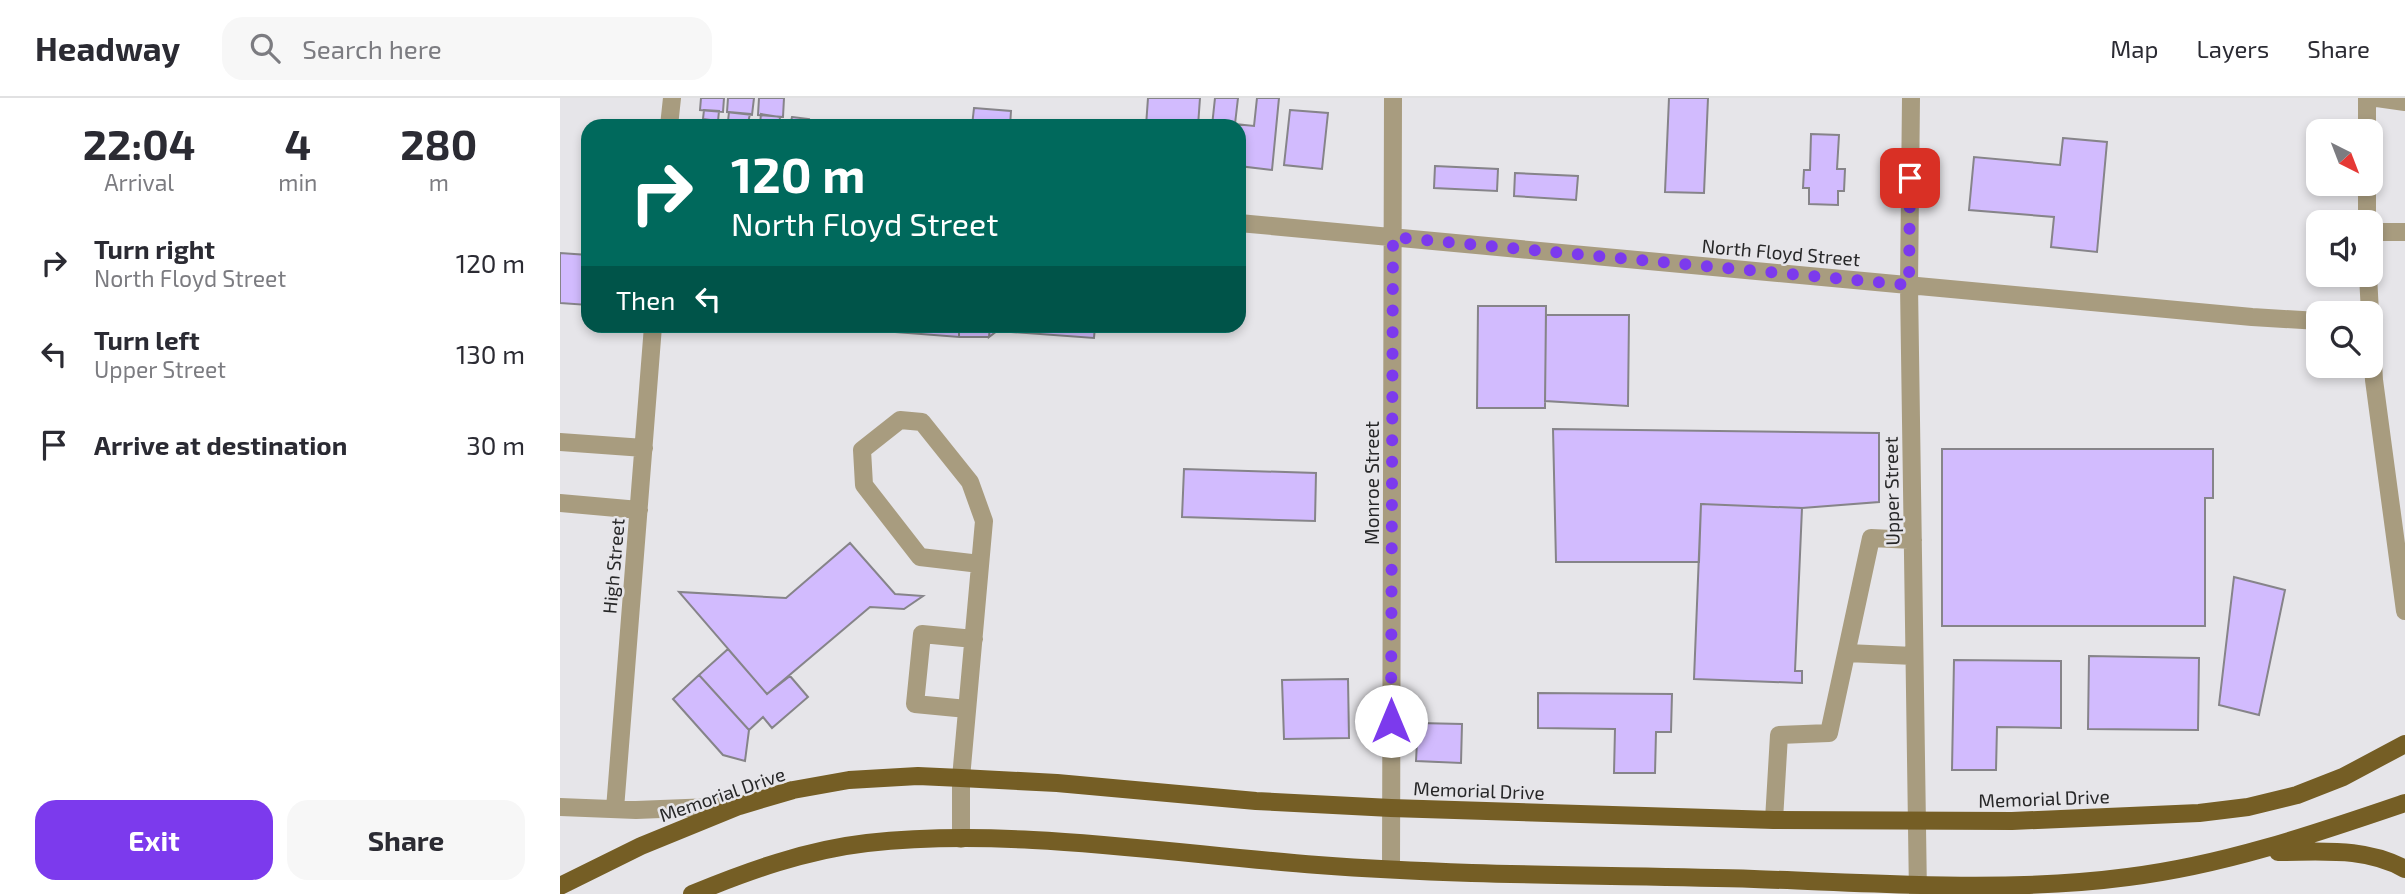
<!DOCTYPE html>
<html lang="en">
<head>
<meta charset="utf-8">
<style>
  :root { --surface:#fff; --page:#f7f7f7; --text:#2b2b33; --muted:#7c7c81; --line:#e1e1e2; --accent:#7c3aed }
  body { margin:0; font-family:"Exo 2",sans-serif; background:var(--page); color:var(--text); height:100vh; display:flex; flex-direction:column; font-size:26px; white-space:nowrap }
  * { box-sizing:border-box; margin:0 }
  p { font-size:23px; color:var(--muted) }
  .icon { flex:none; width:38px; height:38px; fill:none; stroke:currentColor; stroke-width:2; stroke-linecap:round; stroke-linejoin:round }
  .map { position:relative; flex:1; overflow:hidden }
  .sheet { display:flex; flex-direction:column; background:var(--surface); width:560px }
  .sheet>* { flex:none }
  .banner { position:absolute; left:21px; top:21px; width:665px; height:214px; border-radius:21px; box-shadow:0 4px 10px #0003; background:#00695c; color:#fff; overflow:hidden }
  .needle { width:46px; rotate:138deg }
  .tools { position:absolute; left:1746px; top:21px; display:grid; gap:14px }
  .tools a { display:grid; place-items:center; width:77px; height:77px; border-radius:14px; background:var(--surface); box-shadow:0 4px 10px #0003; font-size:35px }
  .pin { position:absolute; display:grid; place-items:center; width:60px; height:60px; color:#fff; margin:-30px; border-radius:14px; box-shadow:0 4px 10px #0006 }
  .me { position:absolute; width:77px; margin:-38px; rotate:0deg; stroke-linejoin:round; filter:drop-shadow(0 0 5px #0008) }
  .turn { display:flex; align-items:center; gap:24px; height:147px; padding:0 35px; font-size:32px }
  .turn .icon { width:91px; height:91px; stroke-width:2.5 }
  .turn b { display:block; font-size:49px; line-height:60px }
  .then { display:flex; align-items:center; height:66px; padding:0 35px; background:#0003; gap:14px; font-size:26px }
  .eta { display:flex; justify-content:space-evenly; align-items:center; height:119px; text-align:center }
  .eta b { font-size:42px; font-weight:700; line-height:49px }
  .button { display:flex; gap:14px; margin-top:auto; padding:14px 35px }
  .button a { flex:1; height:80px; border-radius:21px; background:var(--accent); color:#fff; font-size:28px; font-weight:700; line-height:80px; text-align:center }
  .button a+a { background:var(--page); color:var(--text) }
  ul { padding:0; list-style:none }
  li { display:flex; align-items:center; gap:21px; height:91px; padding:0 35px }
  li div { flex:1 }
  li b { display:block; font-size:26px }
  li em { font-style:normal }
  header { display:flex; align-items:center; gap:42px; box-sizing:border-box; height:98px; padding:0 35px; background:var(--surface); border-bottom:2px solid var(--line) }
  header strong { font-size:33px }
  nav { display:flex; gap:38px; margin-inline-start:auto; font-size:24px }
  .search { width:490px; height:63px; background:var(--page); display:flex; align-items:center; gap:18px; box-sizing:border-box; padding:0 24px; border-radius:21px; color:var(--muted); font-size:26px }
  main { display:flex; flex:1; min-height:0 }
  .map>svg:first-child { display:block }
  .building { fill:#d2bbfe; stroke:#868489; stroke-width:2 }
  .lines { fill:none; stroke-linecap:round; stroke-linejoin:round }
  .minor { stroke:#a89c7f; stroke-width:18 }
  .major { stroke:#755e25; stroke-width:18 }
  .route { stroke:#7c3aed; stroke-width:12; stroke-dasharray:0 21.6 }
  .labels { text-anchor:middle; dominant-baseline:central; stroke-width:5; stroke-linejoin:round; paint-order:stroke }
  .street-label { font-size:19px; fill:#272728; stroke:#e6e5e9 }
</style>
</head>
<body>
<header>
<strong>Headway</strong>
<div class="search"><svg class="icon" aria-label="search" viewBox="0 0 24 24"><circle cx="10" cy="10" r="6"/><path d="M15 15l6 6"/></svg>Search here</div>
<nav><a>Map</a><a>Layers</a><a>Share</a></nav>
</header>
<main>
<section class="sheet">
<div class="eta">
<div><b>22:04</b><p>Arrival</p></div>
<div><b>4</b><p>min</p></div>
<div><b>280</b><p>m</p></div>
</div>
<ul>
<li><svg class="icon" aria-label="right" viewBox="0 0 24 24"><path d="M7 20v-9h11M14 6l5 5-5 5"/></svg><div><b>Turn right</b><p>North Floyd Street</p></div><em>120 m</em></li>
<li><svg class="icon" aria-label="left" viewBox="0 0 24 24"><path d="M17 20v-9H6M10 6l-5 5 5 5"/></svg><div><b>Turn left</b><p>Upper Street</p></div><em>130 m</em></li>
<li><svg class="icon" aria-label="arrive" viewBox="0 0 24 24"><path d="M6 21V4h12l-3 4 3 4H6"/></svg><div><b>Arrive at destination</b></div><em>30 m</em></li>
</ul>
<div class="button"><a>Exit</a><a>Share</a></div>
</section>
<div class="map">
<svg width="1845" height="796" viewBox="0 0 1845 796">
  <rect width="100%" height="100%" fill="#e6e5e9"/>
  <!-- building -->
  <path class="building" d="M141,0H164L163,14L140,12Z
    M168,0H194L192,17L167,14Z
    M199,0H224L223,19L198,17Z
    M588,0H640L638,28H586Z
    M655,0H678L675,26L694,28L697,0H719L712,72L679,68V28H652Z
    M1109,0H1148L1144,95L1105,94Z
    M414,10L451,13L450,28H412Z
    M144,12L159,13L158,23L143,21Z
    M730,12L768,15L762,71L724,67Z
    M169,14L190,16L188,25L168,23Z
    M201,16L220,19L219,28L200,26Z
    M232,19L249,21L248,28H230Z
    M1251,36L1279,37L1277,71H1285L1284,93H1278V107L1249,106V90H1243L1244,72H1250Z
    M1503,40L1547,44L1537,154L1491,149L1494,119L1409,112L1414,59L1500,67Z
    M875,68L938,71L937,93L874,90Z
    M955,75L1018,78L1016,102L954,98Z
    M0,155L28,157V207L0,205Z
    M918,208H986L985,310H917Z
    M986,217H1069L1068,308L985,303Z
    M336,228H399V239L336,234Z
    M399,228H430L429,239H399Z
    M430,228H535L534,240L437,233L429,239Z
    M993,331L1319,335V404L1242,410L1141,406L1139,464H996Z
    M1382,351H1653V400H1645V528H1382Z
    M624,371L756,375L755,423L622,419Z
    M1141,406L1242,410L1235,573H1242V585L1134,581Z
    M290,445L335,496L363,498L344,511L310,509L207,596L119,494L226,500Z
    M1674,479L1725,492L1699,617L1659,607Z
    M168,551L207,596L230,578L248,599L212,630L203,619L189,632L139,577Z
    M1529,558L1639,560L1638,632L1528,631Z
    M1394,562L1501,563V630L1437,629L1436,672H1392Z
    M139,577L189,632L185,663L163,657L113,601Z
    M788,581L789,640L724,641L722,582Z
    M978,595L1112,596L1111,634H1096L1095,675H1054L1055,631L978,630Z
    M858,625L902,626L901,665L856,663Z"/>
  <g class="lines">
    <!-- minor -->
    <path class="minor" d="M1351,0L1349,187L1358,796
      M1807,0V33
      M1817,0L1845,4
      M109,28L112,0
      M1807,86V124
      M679,125L1692,219L1759,223
      M1811,134H1845
      M1808,177L1810,215
      M1811,229L1814,282L1845,513
      M0,344L84,350
      M0,405L79,412
      M1287,555L1354,558
      M407,611L355,606L362,536L414,541
      M0,709L76,712L176,708
      M55,711L93,228
      M1214,722L1219,637L1269,635L1311,440L1353,442
      M401,741V680L424,423L410,384L362,324L340,322L302,352L304,387L360,459L420,466
      M831,771L833,0"/>
    <!-- major -->
    <path class="major" d="M1718,754C1762,754 1805,749 1845,771
      M0,788L81,748L179,708L233,692L289,682L358,678L401,680L497,685L696,703L831,710L1214,722L1452,723L1639,715L1688,709L1737,697L1783,679L1845,646
      M132,796C188,773 246,752 307,745C453,729 612,756 758,767C903,778 1049,777 1194,781C1315,785 1448,795 1568,779C1664,767 1754,736 1845,705"/>
  </g>
  <g class="lines">
    <!-- route -->
    <path class="route" d="M831,623L833,139L1349,187L1350,80"/>
  </g>
  <g class="labels">
    <!-- street labels -->
    <g class="street-label">
      <text transform="translate(1221 154) rotate(5)">North Floyd Street</text>
      <text transform="translate(811 385) rotate(-90)">Monroe Street</text>
      <text transform="translate(1331 393) rotate(-91)">Upper Street</text>
      <text transform="translate(53 468) rotate(-85)">High Street</text>
      <text transform="translate(919 692) rotate(2)">Memorial Drive</text>
      <text transform="translate(162 696) rotate(-19)">Memorial Drive</text>
      <text transform="translate(1484 700) rotate(-2)">Memorial Drive</text>
    </g>
  </g>
</svg>
<div class="tools">
<a><svg class="needle" viewBox="-14 -14 28 28"><path d="M0-13l5 13h-10z" fill="#e53935"/><path d="M0 13l5-13h-10z" fill="#7c7c81"/></svg></a>
<a><svg class="icon" aria-label="sound" viewBox="0 0 24 24"><path d="M4 9h4l5-4v14l-5-4H4zM17 9q2 3 0 6"/></svg></a>
<a><svg class="icon" aria-label="search" viewBox="0 0 24 24"><circle cx="10" cy="10" r="6"/><path d="M15 15l6 6"/></svg></a>
</div>
<div class="pin" style="left:1350px;top:80px;background:#d93025"><svg class="icon" aria-label="arrive" viewBox="0 0 24 24"><path d="M6 21V4h12l-3 4 3 4H6"/></svg></div>
<svg class="me" style="left:831px;top:623px" viewBox="-20 -20 40 40"><circle r="19" fill="#fff"/><path d="M0-13L10 11 0 6-10 11z" fill="#7c3aed"/></svg>
<div class="banner">
<div class="turn"><svg class="icon" aria-label="right" viewBox="0 0 24 24"><path d="M7 20v-9h11M14 6l5 5-5 5"/></svg><div><b>120 m</b>North Floyd Street</div></div>
<div class="then">Then<svg class="icon" aria-label="left" viewBox="0 0 24 24"><path d="M17 20v-9H6M10 6l-5 5 5 5"/></svg></div>
</div>
</div>
</main>
</body>
</html>
